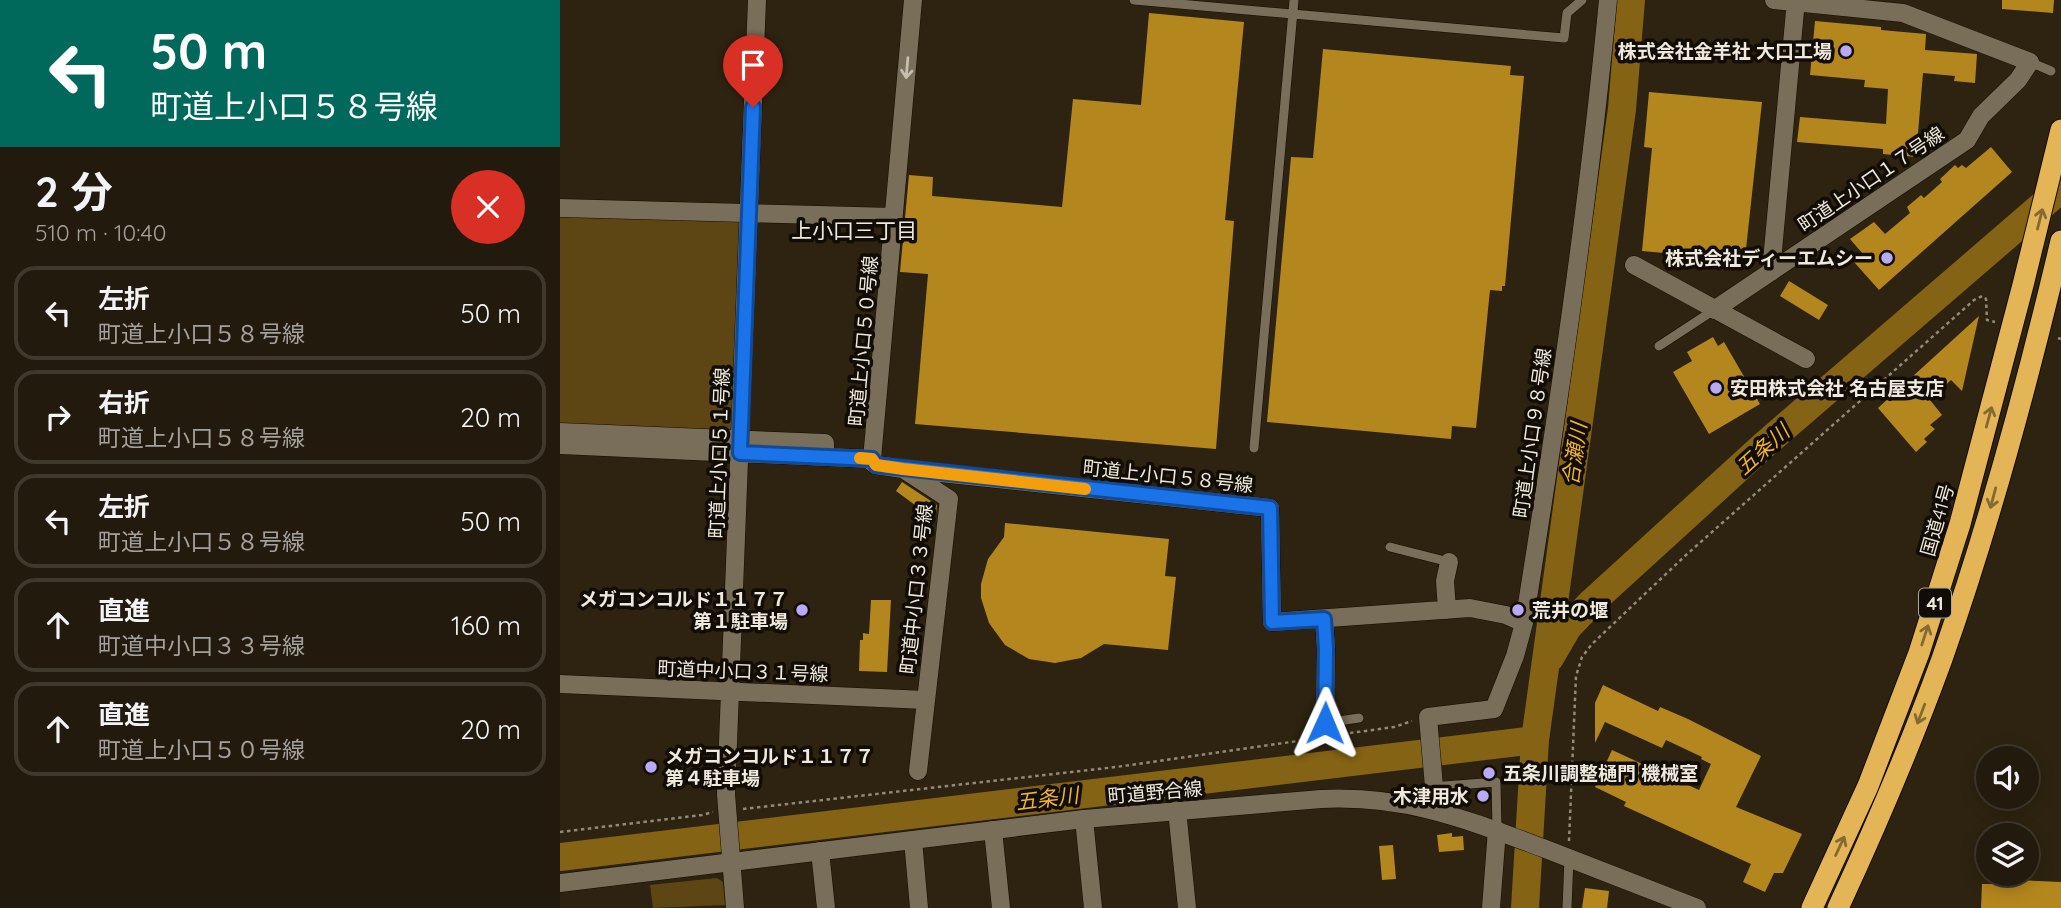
<!DOCTYPE html>
<html lang="ja">
<head>
<meta charset="utf-8">
<style>
  :root { --surface:#221a0c; --page:#2a2315; --text:#f1f3f6; --muted:#a2a19d; --line:#3f382d }
  body { margin:0; font-family:Quicksand,"Noto Sans JP",sans-serif; background:var(--page); color:var(--text); height:100vh; display:flex; flex-direction:column; font-size:26px; white-space:nowrap }
  * { box-sizing:border-box; margin:0 }
  p { font-size:23px; color:var(--muted) }
  .icon { flex:none; width:38px; height:38px; fill:none; stroke:currentColor; stroke-width:2; stroke-linecap:round; stroke-linejoin:round }
  .map { position:relative; flex:1; overflow:hidden }
  .sheet { display:flex; flex-direction:column; background:var(--surface); width:560px }
  .sheet>* { flex:none }
  .guide { background:#00695c; color:#fff; overflow:hidden }
  .buttons { position:absolute; left:1416px; top:746px; display:grid; gap:14px }
  .buttons a { display:grid; place-items:center; width:63px; height:63px; border-radius:50%; background:var(--surface); box-shadow:0 4px 18px #0003,0 0 0 2px var(--line); font-size:35px }
  .pin { position:absolute; display:grid; place-items:center; width:60px; height:60px; color:#fff; margin:-72px -30px; border-radius:50% 50% 50% 0; rotate:-45deg; box-shadow:0 0 7px #0007 }
  .pin .icon { rotate:45deg }
  .me { position:absolute; width:77px; margin:-38px; rotate:1deg; stroke-linejoin:round; filter:drop-shadow(0 0 5px #0008) }
  .turn { display:flex; align-items:center; gap:24px; height:147px; padding:0 35px; font-size:32px }
  .turn .icon { width:91px; height:91px; stroke-width:2.5 }
  .turn b { display:block; font-size:49px; line-height:60px }
  .round { display:grid; place-items:center; flex:none; width:74px; height:74px; border-radius:37px; background:var(--page) }
  .summary { display:flex; align-items:center; justify-content:space-between; height:119px; padding:0 35px }
  h1 { font-size:42px; font-weight:700; line-height:52px }
  ul { padding:0; list-style:none }
  li { display:flex; align-items:center; gap:21px; height:94px; margin:0 14px 10px; padding:0 21px; border:4px solid var(--line); border-radius:21px }
  li div { flex:1 }
  li b { display:block; font-size:26px }
  li em { font-style:normal }
  main { display:flex; flex:1; min-height:0 }
  .map>svg:first-child { display:block }
  .green { fill:#5d4614 }
  .lines { fill:none; stroke-linecap:round; stroke-linejoin:round }
  .river { stroke:#856314; stroke-width:28 }
  .building { fill:#b4871e }
  .lane-casing { stroke:#150c00; stroke-width:10 }
  .street-casing { stroke:#150c00; stroke-width:19 }
  .secondary-casing { stroke:#150c00; stroke-width:19 }
  .highway-casing { stroke:#150c00; stroke-width:23 }
  .path { stroke:#91897a; stroke-width:2.5; stroke-dasharray:3.5 3.5; stroke-linecap:butt }
  .lane { stroke:#796e59; stroke-width:9 }
  .street { stroke:#796e59; stroke-width:18 }
  .secondary { stroke:#796e59; stroke-width:18 }
  .highway { stroke:#e3b557; stroke-width:21 }
  .oneway { stroke:#c6beaf }
  .oneway2 { stroke:#846933 }
  .route-casing { stroke:#114b97; stroke-width:18 }
  .route { stroke:#1a73e8; stroke-width:12 }
  .slow { stroke:#f59e0b; stroke-width:12 }
  .poi-dot { fill:#baaaf6; stroke:#110d06; stroke-width:2.5 }
  .labels { text-anchor:middle; dominant-baseline:central; stroke-width:7; stroke-linejoin:round; paint-order:stroke }
  .shield { fill:#110d06; stroke:#aca79c; stroke-width:2 }
  .shield-label { font-size:18px; font-weight:bold; fill:#efe9dd }
  .poi-label { font-size:19px; font-weight:bold; fill:#efe9dd; stroke:#110d06; text-anchor:end }
  .street-label { font-size:19px; fill:#efe9dd; stroke:#110d06 }
  .neighbourhood-label { font-size:21px; fill:#efe9dd; stroke:#110d06 }
  .water-label { font-size:21px; font-style:italic; fill:#efb42b; stroke:#110d06 }
</style>
</head>
<body>
<main>
<section class="sheet">
<div class="guide">
<div class="turn"><svg class="icon" aria-label="left" viewBox="0 0 24 24"><path d="M17 20v-9H6M10 6l-5 5 5 5"/></svg><div><b>50 m</b>町道上小口５８号線</div></div>
</div>
<div class="summary"><div><h1>2 分</h1><p>510 m · 10:40</p></div><a class="round" style="background:#d93025;color:#fff"><svg class="icon" aria-label="close" viewBox="0 0 24 24"><path d="M6 6l12 12M18 6L6 18"/></svg></a></div>
<ul>
<li><svg class="icon" aria-label="left" viewBox="0 0 24 24"><path d="M17 20v-9H6M10 6l-5 5 5 5"/></svg><div><b>左折</b><p>町道上小口５８号線</p></div><em>50 m</em></li>
<li><svg class="icon" aria-label="right" viewBox="0 0 24 24"><path d="M7 20v-9h11M14 6l5 5-5 5"/></svg><div><b>右折</b><p>町道上小口５８号線</p></div><em>20 m</em></li>
<li><svg class="icon" aria-label="left" viewBox="0 0 24 24"><path d="M17 20v-9H6M10 6l-5 5 5 5"/></svg><div><b>左折</b><p>町道上小口５８号線</p></div><em>50 m</em></li>
<li><svg class="icon" aria-label="ahead" viewBox="0 0 24 24"><path d="M12 20V5M6 11l6-6 6 6"/></svg><div><b>直進</b><p>町道中小口３３号線</p></div><em>160 m</em></li>
<li><svg class="icon" aria-label="ahead" viewBox="0 0 24 24"><path d="M12 20V5M6 11l6-6 6 6"/></svg><div><b>直進</b><p>町道上小口５０号線</p></div><em>20 m</em></li>
</ul>
</section>
<div class="map">
<svg width="1501" height="908" viewBox="0 0 1501 908">
  <rect width="100%" height="100%" fill="#2d2310"/>
  <!-- green -->
  <path class="green" d="M0,213L178,220L182,224L174,435L0,428Z
    M157,878L163,882L165,905L93,908L90,885Z"/>
  <g class="lines">
    <!-- river -->
    <path class="river" d="M990,658L1008,627L1032,602L1203,446L1501,189
      M0,857L975,740
      M965,908L975,740L1062,109L1071,0"/>
  </g>
  <!-- building -->
  <path class="building" d="M1442,0H1494L1493,13L1442,9Z
    M589,13L684,22L665,220L674,221L656,449L355,424L368,274L340,272L349,175L373,177L372,196L502,207L513,99L581,105Z
    M1255,21L1321,27V30L1366,34L1365,50L1417,54L1415,83L1394,81L1395,76L1363,73L1356,157L1323,154V149L1237,142L1240,117L1326,124L1328,89L1304,87L1305,80L1250,75Z
    M763,49L951,66L950,75L964,76L945,286H942V291L930,290L916,428L892,426L891,439L707,422L731,157L753,158Z
    M1089,92L1202,102L1186,249L1171,248L1170,259L1082,251L1092,148L1084,147Z
    M1431,147L1452,172L1319,290L1294,262L1303,254L1290,239L1314,222L1325,234L1350,213L1347,207L1361,195L1364,198L1382,182L1380,179L1395,165L1398,168L1402,165L1406,168Z
    M1229,281L1268,305L1259,320L1220,296Z
    M1419,316L1402,391L1391,380L1370,400L1382,415L1370,425L1375,429L1364,439L1367,442L1356,452L1318,408Z
    M1153,337L1158,346L1164,342L1200,404L1149,434L1113,372L1132,361L1127,352Z
    M342,482L377,505L376,514L371,520L357,510L359,508L336,491Z
    M445,523L609,539L605,576L616,577L608,650L544,644L521,658L495,663L469,659L445,645L429,623L421,598V584L428,559L444,537Z
    M311,600H331L327,672L299,671L300,640H303V633L309,634Z
    M1043,685L1098,711L1100,707L1128,719L1201,756L1176,807L1242,834L1223,873H1214L1205,892L1183,882L1191,864L1064,806L1066,802L1035,787L1052,750L1139,790L1151,764L1141,759L1142,757L1106,740L1102,748L1045,722L1035,743V703Z
    M892,833V837L903,836L904,850L879,852L877,835Z
    M833,845L836,879L822,880L819,846Z
    M1436,879L1501,882V908H1421L1422,884H1436Z
    M1025,888L1049,891L1047,908H1022Z"/>
  <g class="lines">
    <!-- lane casing -->
    <g class="lane-casing">
      <path id="lane" d="M574,0L1004,38L1007,13L1022,0
        M1470,62L1491,71
        M1099,346L1154,310
        M694,448L734,0
        M830,547L889,562
        M765,723L799,718
        M871,787L936,782L937,830
        M1007,908L1009,858"/>
    </g>
    <!-- street casing -->
    <g class="street-casing">
      <path id="street" d="M0,208L333,217
        M1074,265L1246,359
        M1211,272L1236,0
        M1154,310L1407,140L1421,116L1458,80L1470,62L1343,13L1214,0
        M0,432L265,443V456
        M0,445L312,459L353,0
        M312,459L313,463L316,465L343,469L389,499L358,771
        M343,469L710,508L712,622L910,608L946,615L964,623
        M887,610L885,581L889,562
        M764,619L766,649L765,723
        M0,684L365,700
        M617,810L627,908
        M876,810L868,717L934,709L955,656L964,623C997,416 1028,209 1048,0
        M524,819L533,908
        M433,830L441,908
        M353,840L359,908
        M260,851L266,908
        M175,908L166,794L197,0
        M931,908L937,830"/>
    </g>
    <!-- secondary casing -->
    <g class="secondary-casing">
      <path id="secondary" d="M0,883L524,819L761,799C846,795 905,819 983,848C1034,868 1086,888 1137,908"/>
    </g>
    <!-- highway casing -->
    <g class="highway-casing">
      <path id="highway" d="M1252,908L1308,786L1359,653L1400,524L1463,285L1501,130
        M1278,908C1316,826 1351,744 1382,659C1430,523 1468,381 1501,241"/>
    </g>
    <!-- path -->
    <path class="path" d="M1498,338L1501,339
      M783,734L834,727L852,721
      M183,809L556,767L759,738
      M0,832L142,815L153,812
      M1009,841L1016,676L1022,657L1032,644L1126,555L1414,300L1422,296L1426,299L1427,320L1435,322"/>
    <!-- lane -->
    <use href="#lane" class="lane"/>
    <!-- street -->
    <use href="#street" class="street"/>
    <!-- secondary -->
    <use href="#secondary" class="secondary"/>
    <!-- highway -->
    <use href="#highway" class="highway"/>
  </g>
  <!-- one-way arrows -->
  <defs><path id="oneway-shaft" d="M-6 0H5M1.5-3L5.5 0L1.5 3" fill="none" stroke-width="1.6" stroke-linecap="round" stroke-linejoin="round" transform="scale(1.75)"/></defs>
  <use class="oneway" href="#oneway-shaft" transform="translate(347 68) rotate(95)"/>
  <g class="oneway2">
    <use href="#oneway-shaft" transform="translate(1480 219) rotate(-76)"/>
    <use href="#oneway-shaft" transform="translate(1429 417) rotate(-75)"/>
    <use href="#oneway-shaft" transform="translate(1433 498) rotate(105)"/>
    <use href="#oneway-shaft" transform="translate(1365 635) rotate(-72)"/>
    <use href="#oneway-shaft" transform="translate(1361 714) rotate(111)"/>
    <use href="#oneway-shaft" transform="translate(1280 846) rotate(-65)"/>
  </g>
  <g class="lines">
    <!-- route casing -->
    <g class="route-casing">
      <path id="route" d="M193,107L180,453L312,459L316,465L710,508L712,622L764,619L766,649L765,723"/>
    </g>
    <!-- route -->
    <use href="#route" class="route"/>
    <!-- slow -->
    <path class="slow" d="M300,458L312,459L316,465L343,469L525,489"/>
  </g>
  <!-- markers -->
  <g class="poi-dot">
    <circle cx="1286" cy="51" r="7"/>
    <circle cx="1327" cy="258" r="7"/>
    <circle cx="1156" cy="388" r="7"/>
    <circle cx="242" cy="610" r="7"/>
    <circle cx="958" cy="610" r="7"/>
    <circle cx="91" cy="767" r="7"/>
    <circle cx="929" cy="773" r="7"/>
    <circle cx="923" cy="796" r="7"/>
  </g>
  <g class="labels">
    <!-- shield labels -->
    <rect class="shield" x="1359" y="588.5" width="32" height="29" rx="5"/>
    <g class="shield-label">
      <text x="1375" y="603">41</text>
    </g>
    <!-- poi labels -->
    <g class="poi-label">
      <text x="1272" y="51">株式会社金羊社 大口工場</text>
      <text x="1313" y="258">株式会社ディーエムシー</text>
      <text x="1170" y="388" text-anchor="start">安田株式会社 名古屋支店</text>
      <text x="228" y="599">メガコンコルド１１７７<tspan x="228" dy="22">第１駐車場</tspan></text>
      <text x="972" y="610" text-anchor="start">荒井の堰</text>
      <text x="105" y="756" text-anchor="start">メガコンコルド１１７７<tspan x="105" dy="22">第４駐車場</tspan></text>
      <text x="943" y="773" text-anchor="start">五条川調整樋門 機械室</text>
      <text x="909" y="796">木津用水</text>
    </g>
    <!-- street labels -->
    <g class="street-label">
      <text transform="translate(1311 179) rotate(-34)">町道上小口１７号線</text>
      <text transform="translate(303 341) rotate(-85)">町道上小口５０号線</text>
      <text transform="translate(972 433) rotate(-82)">町道上小口９８号線</text>
      <text transform="translate(159 453) rotate(-88)">町道上小口５１号線</text>
      <text transform="translate(608 476) rotate(6)">町道上小口５８号線</text>
      <text transform="translate(1377 520) rotate(-74)">国道41号</text>
      <text transform="translate(356 589) rotate(-84)">町道中小口３３号線</text>
      <text transform="translate(183 671) rotate(2)">町道中小口３１号線</text>
      <text transform="translate(595 792) rotate(-5)">町道野合線</text>
    </g>
    <!-- neighbourhood labels -->
    <g class="neighbourhood-label">
      <text x="294" y="230">上小口三丁目</text>
    </g>
    <!-- water labels -->
    <g class="water-label">
      <text transform="translate(1202 449) rotate(-42)">五条川</text>
      <text transform="translate(1014 454) rotate(-82)">合瀬川</text>
      <text transform="translate(487 798) rotate(-7)">五条川</text>
    </g>
  </g>
</svg>
<div class="buttons">
<a><svg class="icon" aria-label="sound" viewBox="0 0 24 24"><path d="M4 9h4l5-4v14l-5-4H4zM17 9q2 3 0 6"/></svg></a>
<a><svg class="icon" aria-label="layers" viewBox="0 0 24 24"><path d="M12 4l9 5-9 5-9-5zM3 14l9 5 9-5"/></svg></a>
</div>
<div class="pin" style="left:193px;top:107px;background:#d93025"><svg class="icon" aria-label="arrive" viewBox="0 0 24 24"><path d="M6 21V4h12l-3 4 3 4H6"/></svg></div>
<svg class="me" style="left:765px;top:723px" viewBox="-20 -20 40 40"><path d="M0-17L14 15 0 8-14 15z" fill="#1a73e8" stroke="#fff" stroke-width="4"/></svg>
</div>
</main>
</body>
</html>
